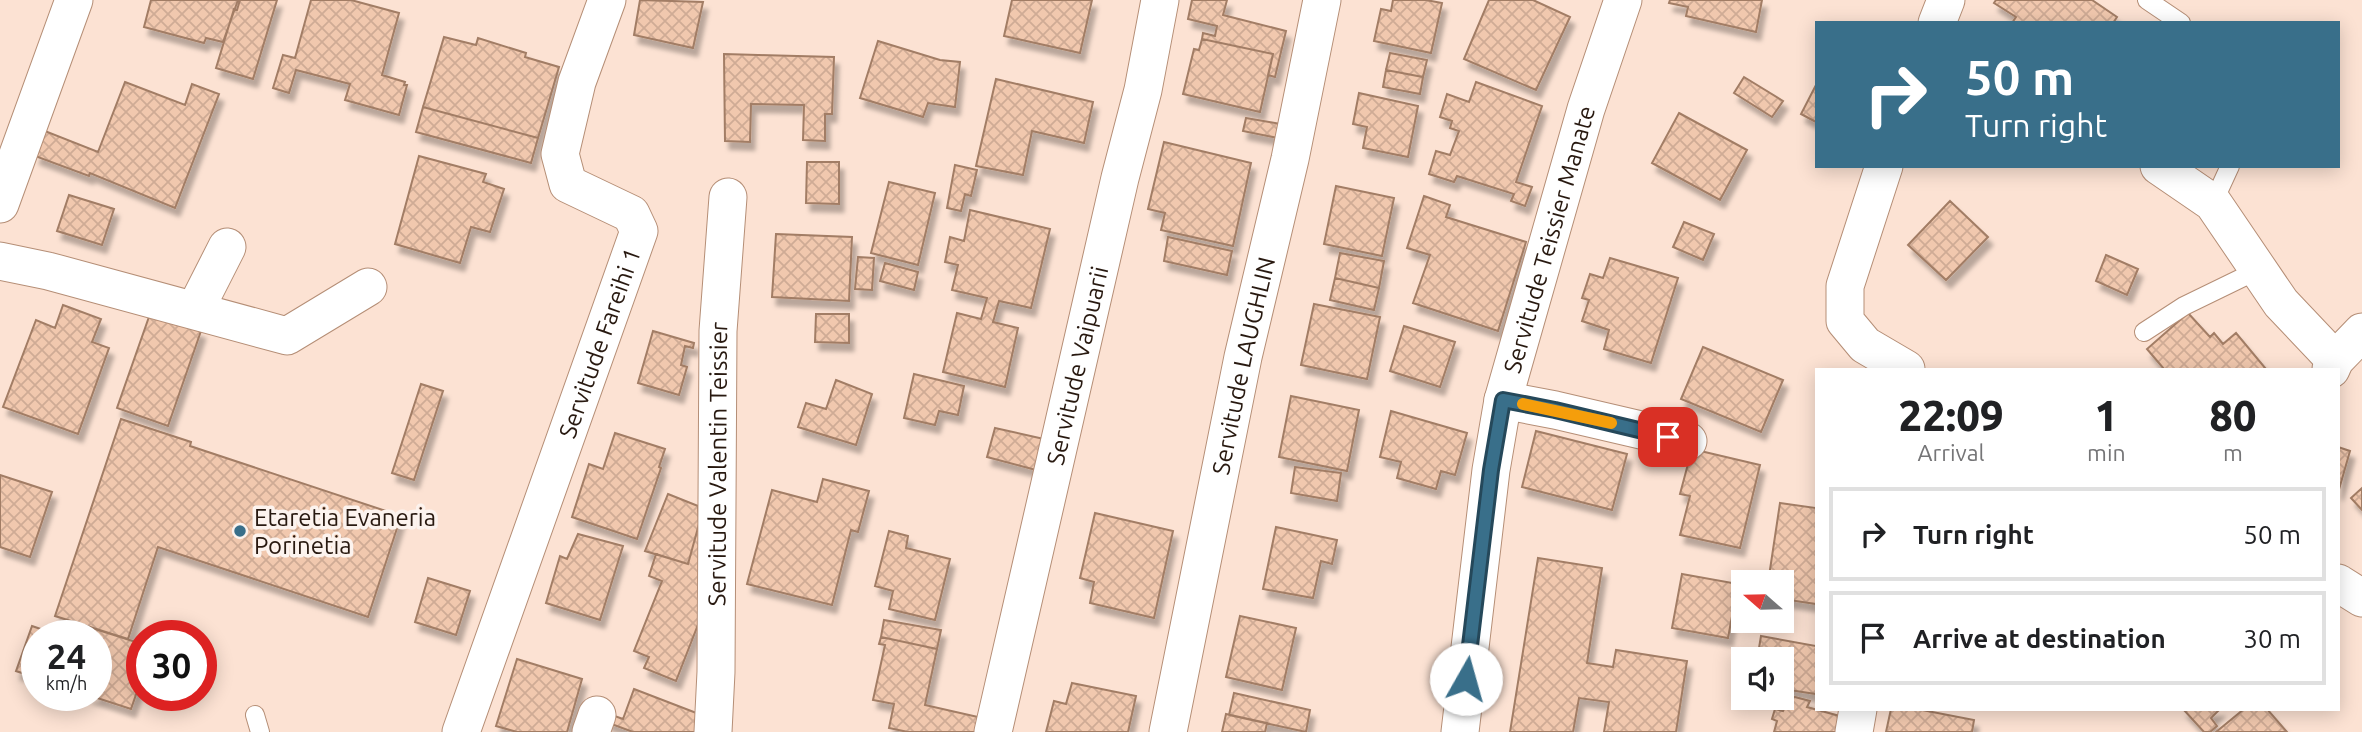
<!DOCTYPE html>
<html lang="en">
<head>
<meta charset="utf-8">
<style>
  :root { --surface:#fff; --page:#f2f2f2; --text:#202124; --muted:#757577; --line:#e0e0e0 }
  body { margin:0; font-family:Ubuntu,sans-serif; background:var(--page); color:var(--text); height:100vh; display:flex; flex-direction:column; font-size:26px; white-space:nowrap }
  * { box-sizing:border-box; margin:0 }
  p { font-size:23px; color:var(--muted) }
  .icon { flex:none; width:38px; height:38px; fill:none; stroke:currentColor; stroke-width:2; stroke-linecap:round; stroke-linejoin:round }
  .map { position:relative; flex:1; overflow:hidden }
  .sheet { position:absolute; left:1815px; top:368px; width:525px; height:343px; display:flex; flex-direction:column; background:var(--surface); border-radius:0px; box-shadow:0 4px 18px #0003 }
  .sheet>* { flex:none }
  .banner { position:absolute; left:1815px; top:21px; width:525px; height:147px; border-radius:0px; box-shadow:0 4px 18px #0003; background:#396f8a; color:#fff; overflow:hidden }
  .needle { width:46px; rotate:290deg }
  .fabs { position:absolute; left:1731px; top:570px; display:grid; gap:14px }
  .fabs a { display:grid; place-items:center; width:63px; height:63px; border-radius:0px; background:var(--surface); box-shadow:0 4px 18px #0003; font-size:35px }
  .speed { position:absolute; left:21px; top:620px; display:flex; gap:14px; font-size:35px; font-weight:700; text-align:center }
  .speed>* { display:grid; place-content:center; width:91px; height:91px; border-radius:50%; background:var(--surface); box-shadow:0 4px 18px #0003; line-height:1 }
  .speed small { font-size:18px; font-weight:400 }
  .speed .limit { border:10px solid #d22; background:#fff; color:#111 }
  .pin { position:absolute; display:grid; place-items:center; width:60px; height:60px; color:#fff; margin:-30px; border-radius:14px; box-shadow:0 4px 10px #0006 }
  .me { position:absolute; width:77px; margin:-38px; rotate:7deg; stroke-linejoin:round; filter:drop-shadow(0 0 5px #0008) }
  .turn { display:flex; align-items:center; gap:24px; height:147px; padding:0 35px; font-size:32px }
  .turn .icon { width:91px; height:91px; stroke-width:2.5 }
  .turn b { display:block; font-size:49px; line-height:60px }
  .eta { display:flex; justify-content:space-evenly; align-items:center; height:119px; text-align:center }
  .eta b { font-size:42px; font-weight:800; line-height:49px }
  ul { padding:0; list-style:none }
  li { display:flex; align-items:center; gap:21px; height:94px; margin:0 14px 10px; padding:0 21px; border:4px solid var(--line); border-radius:0px }
  li div { flex:1 }
  li b { display:block; font-size:26px }
  li em { font-style:normal }
  .map>svg:first-child { display:block }
  .building { fill:url(#building-cross-hatch); stroke:#a27d65; stroke-width:2; filter:url(#shadow) }
  .lines { fill:none; stroke-linecap:round; stroke-linejoin:round }
  .service-casing { stroke:#b58e76; stroke-width:20 }
  .minor-casing { stroke:#b58e76; stroke-width:39 }
  .service { stroke:#fff; stroke-width:18 }
  .minor { stroke:#fff; stroke-width:37 }
  .route-casing { stroke:#25485a; stroke-width:18 }
  .route { stroke:#396f8a; stroke-width:12 }
  .slow { stroke:#f59e0b; stroke-width:12 }
  .poi-dot { fill:#396f8a; stroke:#fcf3ee; stroke-width:2.5 }
  .labels { text-anchor:middle; dominant-baseline:central; stroke-width:7; stroke-linejoin:round; paint-order:stroke }
  .street-label { font-size:24px; fill:#281910; stroke:#fcf3ee }
  .poi-label { font-size:24px; fill:#281910; stroke:#fcf3ee; text-anchor:start }
</style>
</head>
<body>
<div class="map">
<svg width="2362" height="732" viewBox="0 0 2362 732">
  <defs>
    <pattern id="building-cross-hatch" width="8" height="8" patternUnits="userSpaceOnUse" patternTransform="scale(1.75)"><rect width="8" height="8" fill="#f1c8ae"/><path d="M0 0l8 8M0 8l8-8" fill="none" stroke="#cfab95"/></pattern>
    <filter id="shadow"><feDropShadow dx="4.5" dy="8" stdDeviation="2" flood-color="#0004"/></filter>
  </defs>
  <rect width="100%" height="100%" fill="#fce2d3"/>
  <!-- building -->
  <path class="building" d="M151,0H238L223,42L206,38L204,43L144,27Z
    M240,0H277L253,79L216,68L234,9L237,10Z
    M311,0H351L399,13L382,75L405,82L404,85H407L399,115L345,100L350,84L296,70L289,93L273,88L283,55L295,58Z
    M640,0L703,2L693,48L634,35Z
    M1012,0H1092L1080,53L1004,36Z
    M1192,0H1227L1223,15L1286,31L1275,77L1268,75L1273,54L1202,39L1203,33L1215,36L1217,26L1188,19Z
    M1393,0H1426L1442,3L1431,53L1374,41L1381,9L1391,11Z
    M1489,0H1533L1570,17L1536,90L1464,59Z
    M1670,0H1762L1756,32L1686,16L1688,7L1669,3Z
    M1996,0H2092L2117,17L2113,23H2012L2016,17L1994,3Z
    M444,37L476,45L478,38L526,53L525,57L559,67L538,138L423,107Z
    M1202,39L1273,54L1260,112L1183,94L1194,49L1199,50Z
    M878,41L940,60L960,62L955,107L928,103L923,117L860,98Z
    M1390,53L1427,60L1423,77L1386,70Z
    M724,54L834,57L832,114H825V141L803,140L804,105L751,104L750,142L725,141Z
    M1386,70L1423,77L1420,94L1383,87Z
    M1744,77L1783,101L1772,117L1734,93Z
    M996,79L1093,102L1084,143L1032,131L1023,175L976,166Z
    M125,82L185,105L192,84L219,94L175,208L90,173L89,176L35,156L45,131L98,152Z
    M1476,82L1542,106L1516,182L1532,187L1525,206L1511,201L1514,194L1457,176L1454,182L1429,174L1436,151L1450,155L1459,131L1450,128L1452,121L1440,117L1447,94L1469,102Z
    M1816,85V122L1801,114Z
    M1359,93L1418,106L1408,157L1363,148L1367,127L1353,124Z
    M423,107L538,138L531,163L416,132Z
    M1679,113L1747,150L1720,200L1652,163Z
    M1246,118L1281,124L1278,138L1243,131Z
    M1164,142L1251,163L1233,246L1161,230L1165,213L1148,209Z
    M419,156L486,174L483,182L504,189L490,232L471,227L460,263L395,244Z
    M807,162H839V204L806,203Z
    M955,165L977,170L971,196L965,194L961,211L947,208Z
    M889,182L935,193L918,265L871,253Z
    M1336,186L1394,198L1382,256L1324,244Z
    M69,195L114,209L102,245L57,231Z
    M1424,196L1450,205L1446,217L1526,242L1498,331L1413,303L1430,255L1407,248Z
    M1950,201L1988,237L1946,280L1908,245Z
    M970,210L1050,229L1031,308L999,301L993,322L1018,328L1005,387L943,372L957,313L981,319L987,298L952,290L958,265L945,262L950,237L964,241Z
    M1684,222L1714,234L1703,260L1673,247Z
    M776,234L852,237L849,301L772,297Z
    M1168,237L1232,251L1227,275L1164,261Z
    M1340,253L1384,261L1379,288L1335,278Z
    M2106,255L2138,269L2127,295L2096,281Z
    M858,257L874,258L872,290L855,289Z
    M1610,258L1678,278L1651,363L1604,349L1609,330L1582,321L1589,300L1582,298L1590,274L1603,278Z
    M885,263L918,272L914,290L880,281Z
    M1335,278L1379,288L1374,310L1330,300Z
    M1314,304L1380,317L1367,379L1301,365Z
    M63,305L101,319L92,342L109,348L78,434L3,407L36,320L55,328Z
    M2188,313L2210,337L2214,333L2223,344L2236,333L2266,369H2164L2147,349Z
    M150,314L201,331L168,426L117,408Z
    M816,314H849V343L815,342Z
    M1404,326L1455,342L1440,387L1390,371Z
    M653,331L694,343L693,348L685,346L681,365L687,367L679,395L638,383Z
    M1703,347L1783,380L1761,432L1681,399Z
    M914,374L964,386L958,415L939,411L935,425L904,418Z
    M836,380L872,394L856,445L798,427L806,403L826,409Z
    M421,384L443,391L414,480L392,473Z
    M1291,396L1359,410L1347,471L1279,457Z
    M1391,411L1467,433L1455,475L1441,471L1436,489L1397,478L1401,462L1380,457Z
    M121,419L191,442L190,446L401,516L368,617L158,547L128,639L55,616Z
    M995,428L1044,439L1036,470L987,457Z
    M1536,431L1627,454L1612,510L1522,487Z
    M615,433L665,449L659,467L661,468L637,539L572,517L589,464L603,469Z
    M2338,447L2350,451L2338,493Z
    M1692,449L1760,465L1740,548L1680,535L1690,496L1680,494Z
    M1295,467L1341,473L1337,501L1291,493Z
    M0,475L52,492L30,557L0,547Z
    M823,479L869,491L858,532L851,530L832,605L747,584L772,490L817,502Z
    M2362,488V510L2351,498Z
    M668,494L698,506L699,524L688,564L645,551Z
    M1780,503L1816,508V604L1782,599V583H1768Z
    M1095,513L1173,531L1154,618L1090,603L1094,582L1080,578Z
    M699,524L706,604L676,681L644,668L649,657L634,651L662,581L649,576L656,554L688,564Z
    M1276,527L1337,540L1332,564L1321,561L1313,598L1263,589Z
    M889,531L908,536L906,548L950,559L935,620L889,609L893,591L875,586Z
    M578,534L623,546L600,620L546,603L560,556L567,559Z
    M1538,558L1602,568L1587,663L1613,667L1616,650L1687,661L1676,732H1604L1609,702L1579,698L1573,732H1510Z
    M1682,574L1738,584L1728,638L1672,628Z
    M428,578L470,591L456,635L415,622Z
    M1240,616L1296,628L1282,690L1226,677Z
    M67,620L142,644V677L131,709L88,695H96V635H61Z
    M884,620L941,630L937,649L881,637Z
    M32,626L58,635H37V678L16,671Z
    M1761,636L1816,646V694L1782,689V660H1757Z
    M881,637L937,649L925,705L978,717L975,732H908L889,728L894,704L873,700L885,645L879,644Z
    M517,659L582,679L567,732H517L496,726Z
    M1072,683L1136,696L1128,732H1046L1054,701L1066,704Z
    M634,689L699,714V732H633L606,722L609,714L623,719Z
    M1234,693L1310,710L1306,732L1229,715Z
    M1791,696L1810,701L1807,707L1847,718L1843,732H1774L1777,721L1772,719L1775,709L1783,711Z
    M1891,709H1917L1974,720L1972,732H1886Z
    M2183,709H2220L2211,718L2217,726L2210,732H2204Z
    M2244,709H2267L2287,732H2216Z
    M1226,714L1267,723L1265,732H1222Z"/>
  <g class="lines">
    <!-- service casing -->
    <g class="service-casing">
      <path id="service" d="M2147,0L2181,23
        M2213,203L2230,166
        M2144,332L2184,306L2258,270
        M255,715L260,732"/>
    </g>
    <!-- minor casing -->
    <g class="minor-casing">
      <g id="minor">
        <path d="M1937,23L1946,0"/>
        <path d="M1884,166L1845,286V321L1865,345L1906,369"/>
        <path d="M2159,166L2213,203L2281,303L2335,360"/>
        <path d="M0,204L74,0"/>
        <path d="M0,261L48,271L287,336L368,287"/>
        <path d="M195,310L227,247"/>
        <path d="M2331,369L2335,360L2362,332"/>
        <path d="M1503,400L1555,410L1688,441"/>
        <path d="M2338,583L2362,598"/>
        <path id="s1" d="M461,732L639,231L631,214L568,184L560,154L577,82L607,0"/>
        <path d="M591,732L597,715"/>
        <path id="s2" d="M713,732L716,672L718,331L728,197"/>
        <path id="s3" d="M993,732L1120,178L1143,90L1160,0"/>
        <path id="s4" d="M1168,732L1243,357L1290,159L1322,0"/>
        <path id="s5" d="M1460,732L1491,470L1503,400L1586,109L1623,0"/>
        <path d="M1854,732L1858,709"/>
      </g>
    </g>
    <!-- service -->
    <use href="#service" class="service"/>
    <!-- minor -->
    <use href="#minor" class="minor"/>
  </g>
  <g class="lines">
    <!-- route casing -->
    <g class="route-casing">
      <path id="route" d="M1466,679L1491,470L1503,400L1555,410L1668,437"/>
    </g>
    <!-- route -->
    <use href="#route" class="route"/>
    <!-- slow -->
    <path class="slow" d="M1523,404L1611,423"/>
  </g>
  <!-- markers -->
  <circle class="poi-dot" cx="240" cy="531" r="7"/>
  <g class="labels">
    <!-- street labels -->
    <g class="street-label">
      <text stroke="none"><textPath href="#s5" startOffset="502">Servitude Teissier Manate</textPath></text>
      <text stroke="none"><textPath href="#s1" startOffset="413">Servitude Fareihi 1</textPath></text>
      <text stroke="none"><textPath href="#s3" startOffset="376">Servitude Vaipuarii</textPath></text>
      <text stroke="none"><textPath href="#s4" startOffset="374">Servitude LAUGHLIN</textPath></text>
      <text stroke="none"><textPath href="#s2" startOffset="268">Servitude Valentin Teissier</textPath></text>
    </g>
    <!-- poi labels -->
    <g class="poi-label">
      <text x="254" y="517">Etaretia Evaneria<tspan x="254" dy="28">Porinetia</tspan></text>
    </g>
  </g>
</svg>
<div class="fabs">
<a><svg class="needle" viewBox="-14 -14 28 28"><path d="M0-13l5 13h-10z" fill="#e53935"/><path d="M0 13l5-13h-10z" fill="#757577"/></svg></a>
<a><svg class="icon" aria-label="sound" viewBox="0 0 24 24"><path d="M4 9h4l5-4v14l-5-4H4zM17 9q2 3 0 6"/></svg></a>
</div>
<div class="speed"><div>24<small>km/h</small></div><div class="limit">30</div></div>
<div class="pin" style="left:1668px;top:437px;background:#d93025"><svg class="icon" aria-label="arrive" viewBox="0 0 24 24"><path d="M6 21V4h12l-3 4 3 4H6"/></svg></div>
<svg class="me" style="left:1466px;top:679px" viewBox="-20 -20 40 40"><circle r="19" fill="#fff"/><path d="M0-13L10 11 0 6-10 11z" fill="#396f8a"/></svg>
<div class="banner">
<div class="turn"><svg class="icon" aria-label="right" viewBox="0 0 24 24"><path d="M7 20v-9h11M14 6l5 5-5 5"/></svg><div><b>50 m</b>Turn right</div></div>
</div>
<section class="sheet">
<div class="eta">
<div><b>22:09</b><p>Arrival</p></div>
<div><b>1</b><p>min</p></div>
<div><b>80</b><p>m</p></div>
</div>
<ul>
<li><svg class="icon" aria-label="right" viewBox="0 0 24 24"><path d="M7 20v-9h11M14 6l5 5-5 5"/></svg><div><b>Turn right</b></div><em>50 m</em></li>
<li><svg class="icon" aria-label="arrive" viewBox="0 0 24 24"><path d="M6 21V4h12l-3 4 3 4H6"/></svg><div><b>Arrive at destination</b></div><em>30 m</em></li>
</ul>
</section>
</div>
</body>
</html>
